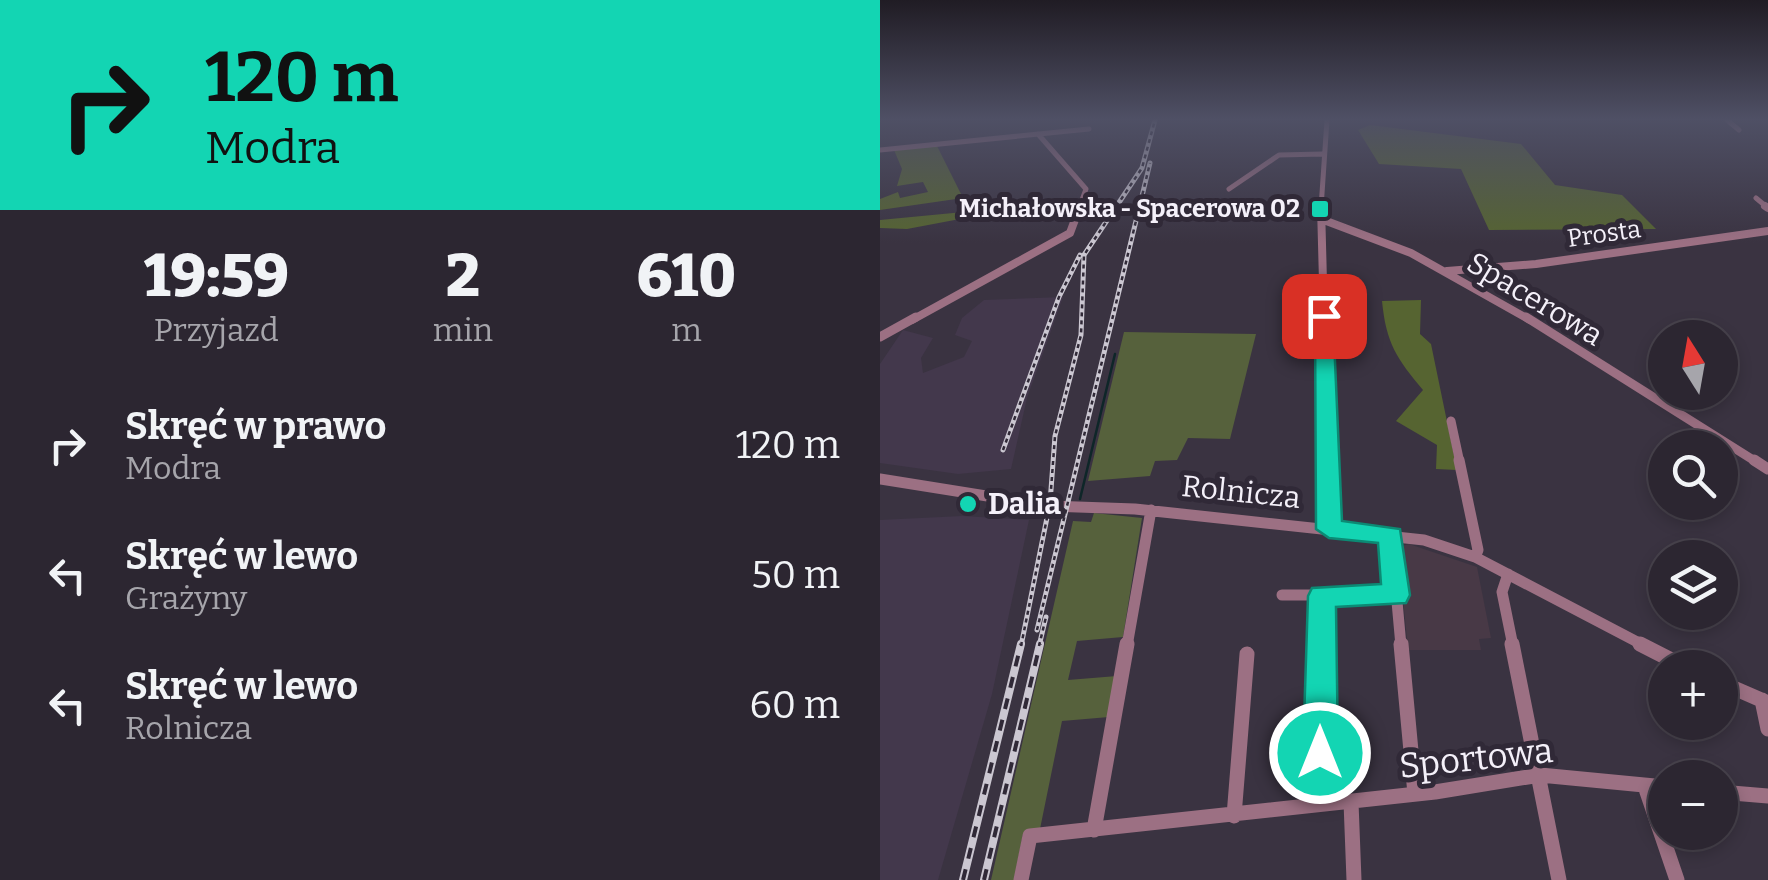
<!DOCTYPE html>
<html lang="pl">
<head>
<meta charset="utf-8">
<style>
  :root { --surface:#2c2631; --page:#342e39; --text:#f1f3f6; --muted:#a6a5ab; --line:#48434d }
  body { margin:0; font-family:Bitter,serif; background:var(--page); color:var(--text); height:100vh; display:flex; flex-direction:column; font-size:38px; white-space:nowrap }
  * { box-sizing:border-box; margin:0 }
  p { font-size:32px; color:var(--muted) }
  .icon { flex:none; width:55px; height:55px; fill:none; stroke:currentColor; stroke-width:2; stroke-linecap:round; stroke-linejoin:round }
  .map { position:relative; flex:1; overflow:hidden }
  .details { display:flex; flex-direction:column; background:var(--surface); width:880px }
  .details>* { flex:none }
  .guide { background:#13d5b3; color:#111; overflow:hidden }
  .needle { width:65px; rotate:349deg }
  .fabs { position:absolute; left:768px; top:320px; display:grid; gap:20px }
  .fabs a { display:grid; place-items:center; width:90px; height:90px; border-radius:50%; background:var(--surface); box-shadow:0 5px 15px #0003,0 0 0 2px var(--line); font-size:50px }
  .pin { position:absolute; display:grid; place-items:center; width:85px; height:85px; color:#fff; margin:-42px; border-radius:20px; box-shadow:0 5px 15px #0006 }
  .me { position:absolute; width:110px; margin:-55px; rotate:0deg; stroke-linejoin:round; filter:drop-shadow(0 0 8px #0008) }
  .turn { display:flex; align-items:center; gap:35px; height:210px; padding:0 40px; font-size:45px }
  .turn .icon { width:130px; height:130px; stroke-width:2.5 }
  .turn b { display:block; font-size:70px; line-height:85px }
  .eta { display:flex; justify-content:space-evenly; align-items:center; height:170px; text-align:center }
  .eta b { font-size:60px; font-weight:800; line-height:70px }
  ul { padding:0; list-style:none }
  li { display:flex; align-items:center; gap:30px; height:130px; padding:0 40px }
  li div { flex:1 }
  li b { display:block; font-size:38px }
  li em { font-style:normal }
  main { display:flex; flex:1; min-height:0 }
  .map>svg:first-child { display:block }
  .built { fill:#43384c }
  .education { fill:#483946 }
  .green { fill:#56613c }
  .forest { fill:#566431 }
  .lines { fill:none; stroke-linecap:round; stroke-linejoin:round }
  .stream { stroke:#0e2628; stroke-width:2.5 }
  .minor-far4 { stroke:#9c7083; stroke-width:5 }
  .minor-far3 { stroke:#9c7083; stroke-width:8 }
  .minor-far2 { stroke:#9c7083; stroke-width:9 }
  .minor-far1 { stroke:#9c7083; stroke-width:11 }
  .minor { stroke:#9c7083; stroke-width:15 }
  .rail-far1-casing { stroke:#cbc7d1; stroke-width:5 }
  .rail-casing { stroke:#cbc7d1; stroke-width:8 }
  .rail-far1 { stroke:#302937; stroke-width:2.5; stroke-dasharray:4; stroke-linecap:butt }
  .rail { stroke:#302937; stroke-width:4; stroke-dasharray:11; stroke-linecap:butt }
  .route { fill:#13d5b3; stroke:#0c8a74; stroke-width:2.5 }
  .poi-dot { fill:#13d5b3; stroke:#302937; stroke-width:4 }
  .labels { text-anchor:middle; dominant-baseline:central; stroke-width:10; stroke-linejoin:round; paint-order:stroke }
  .far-poi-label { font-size:25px; font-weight:bold; fill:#f4f0f9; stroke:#302937; text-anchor:end }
  .far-street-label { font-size:25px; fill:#f4f0f9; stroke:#302937 }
  .street-label { font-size:30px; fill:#f4f0f9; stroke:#302937 }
  .poi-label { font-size:30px; font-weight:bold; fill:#f4f0f9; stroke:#302937; text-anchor:start }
  .near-street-label { font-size:35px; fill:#f4f0f9; stroke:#302937 }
</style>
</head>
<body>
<main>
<section class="details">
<div class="guide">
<div class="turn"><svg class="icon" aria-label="right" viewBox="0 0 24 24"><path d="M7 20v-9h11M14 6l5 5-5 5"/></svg><div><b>120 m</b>Modra</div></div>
</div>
<div class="eta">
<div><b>19:59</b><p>Przyjazd</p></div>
<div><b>2</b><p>min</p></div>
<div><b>610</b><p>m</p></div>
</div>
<ul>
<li><svg class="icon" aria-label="right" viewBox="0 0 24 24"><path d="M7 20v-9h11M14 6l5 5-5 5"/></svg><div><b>Skręć w prawo</b><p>Modra</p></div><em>120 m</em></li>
<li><svg class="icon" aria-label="left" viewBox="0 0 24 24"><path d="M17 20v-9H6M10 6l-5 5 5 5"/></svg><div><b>Skręć w lewo</b><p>Grażyny</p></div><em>50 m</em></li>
<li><svg class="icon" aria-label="left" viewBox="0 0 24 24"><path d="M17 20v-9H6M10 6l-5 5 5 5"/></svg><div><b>Skręć w lewo</b><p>Rolnicza</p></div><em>60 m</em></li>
</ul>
</section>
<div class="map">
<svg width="888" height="880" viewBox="0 0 888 880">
  <rect width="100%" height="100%" fill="#3a3341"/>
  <!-- built -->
  <path class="built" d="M183,297L147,398L131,469L78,474L0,463V364L23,330L53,338L41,358L43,373L84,357L92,341L75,335L82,318L104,300Z
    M82,516L149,520L112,694L58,880H0V520Z"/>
  <!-- education -->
  <path class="education" d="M529,544L597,567L611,638L599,639L601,650H528L518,547Z"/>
  <!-- green -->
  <path class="green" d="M244,332L376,334L350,439L308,438L297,460L275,461L270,476L208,481Z
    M214,513L262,518L243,637L197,641L188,680L237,676L229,717L182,721L160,829L143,834L134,880H111L193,521L211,522Z"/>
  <!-- forest -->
  <path class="forest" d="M490,125L641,144L675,185L742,195L776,229L609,230L581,169L499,164L478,130Z
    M57,146L83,198L0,210V199L18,192L20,198L48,192L43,182L17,186L22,169L14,150Z
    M94,211L101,215L27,229L0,228V220Z
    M541,300L540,334L551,344L577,470L556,469L557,445L516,421L543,390C517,359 506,343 502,301Z"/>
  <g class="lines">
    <!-- stream -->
    <path class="stream" d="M200,499L235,354"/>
    <!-- minor-far4 -->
    <path class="minor-far4" d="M847,120L859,130
      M158,134L206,189L199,208
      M0,150L209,129
      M349,189L399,155L442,154
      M876,198L888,208
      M441,208L447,120"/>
    <!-- minor-far3 -->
    <path class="minor-far3" d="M441,206L444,320
      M885,206L888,208
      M441,219L531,253L650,320
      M567,271L656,264L888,231
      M32,320L190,233L200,206"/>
    <!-- minor-far2 -->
    <path class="minor-far2" d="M443,317L447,463
      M646,317L878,463
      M0,337L36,317
      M571,421L580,463"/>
    <!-- minor-far1 -->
    <path class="minor-far1" d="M447,460L449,529
      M579,460L598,550L595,557
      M874,460L888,469
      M0,479L169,506L255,509L544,540L595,557L765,646
      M511,535L521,646
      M628,574L622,592L633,646
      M402,595H516
      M247,646L271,510
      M441,646L442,595"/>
    <!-- minor -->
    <path class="minor" d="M521,644L535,794
      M632,644L679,880
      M760,644L807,668
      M840,682L888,703
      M882,700L888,729
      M440,753L441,644
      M765,786L797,880
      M840,792L888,796
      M471,802L474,880
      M354,816L367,654
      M214,830L247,644
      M141,880L150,836L555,792L660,775L785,787"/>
    <!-- rail-far1 casing -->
    <g class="rail-far1-casing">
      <path id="rail-far1" d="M123,450L179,297L200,255
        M157,630L270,163
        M141,646L170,503L175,436L201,335L204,255L262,168L275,120
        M159,646L166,617"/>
    </g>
    <!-- rail casing -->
    <g class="rail-casing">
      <path id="rail" d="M83,880L141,644
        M104,880L160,644"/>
    </g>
    <!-- rail-far1 -->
    <use href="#rail-far1" class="rail-far1"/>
    <!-- rail -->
    <use href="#rail" class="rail"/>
  </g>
  <!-- sky -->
  <linearGradient id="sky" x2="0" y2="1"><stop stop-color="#201c24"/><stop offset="0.49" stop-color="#4f5065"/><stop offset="1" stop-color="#4f5065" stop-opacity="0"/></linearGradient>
  <rect width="888" height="243" fill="url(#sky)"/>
  <!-- route -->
  <path class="route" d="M444,311L453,316L462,521L520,529L530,595L526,603L456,607L458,753L453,765L440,769L428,765L423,753L428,596L432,588L501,584L498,543L449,538L436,529L435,316Z"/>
  <!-- markers -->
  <g class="poi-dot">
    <rect x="430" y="199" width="20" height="20" rx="5"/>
    <circle cx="88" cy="504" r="10"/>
  </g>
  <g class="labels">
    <!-- far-poi labels -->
    <g class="far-poi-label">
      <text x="420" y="209">Michałowska - Spacerowa 02</text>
    </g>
    <!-- far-street labels -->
    <g class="far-street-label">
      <text transform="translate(724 234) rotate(-8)">Prosta</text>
    </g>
    <!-- street labels -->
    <g class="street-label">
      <text transform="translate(655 299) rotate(31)">Spacerowa</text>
      <text transform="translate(361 492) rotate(6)">Rolnicza</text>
    </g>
    <!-- poi labels -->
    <g class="poi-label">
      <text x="108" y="504">Dalia</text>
    </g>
    <!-- near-street labels -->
    <g class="near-street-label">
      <text transform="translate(596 758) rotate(-6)">Sportowa</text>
    </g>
  </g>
</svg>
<div class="fabs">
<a><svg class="needle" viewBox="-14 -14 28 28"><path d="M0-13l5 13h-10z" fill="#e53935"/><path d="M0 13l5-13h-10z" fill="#a6a5ab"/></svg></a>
<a><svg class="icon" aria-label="search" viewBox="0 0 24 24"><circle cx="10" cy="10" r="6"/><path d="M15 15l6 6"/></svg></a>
<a><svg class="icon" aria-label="layers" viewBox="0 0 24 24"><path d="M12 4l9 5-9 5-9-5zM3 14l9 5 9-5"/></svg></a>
<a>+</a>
<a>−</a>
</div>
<div class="pin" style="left:444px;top:316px;background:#d93025"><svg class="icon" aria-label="arrive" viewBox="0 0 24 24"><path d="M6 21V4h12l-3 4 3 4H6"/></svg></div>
<svg class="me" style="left:440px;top:753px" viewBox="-20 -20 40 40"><circle r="17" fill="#13d5b3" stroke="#fff" stroke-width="3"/><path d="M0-11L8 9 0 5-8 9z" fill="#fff"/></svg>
</div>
</main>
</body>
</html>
